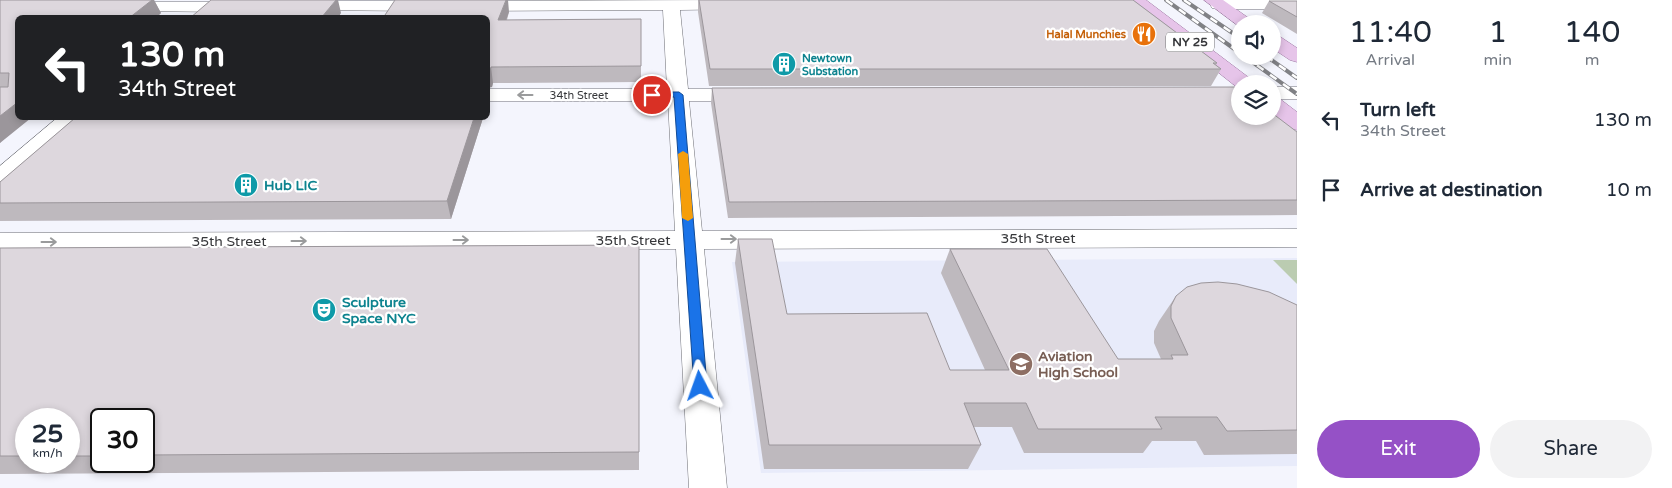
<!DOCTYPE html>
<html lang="en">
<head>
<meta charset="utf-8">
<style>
  :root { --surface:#fff; --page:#f2f2f3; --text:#1f2937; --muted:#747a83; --accent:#9551c6 }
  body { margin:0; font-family:"Varela Round",sans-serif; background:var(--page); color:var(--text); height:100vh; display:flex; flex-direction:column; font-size:19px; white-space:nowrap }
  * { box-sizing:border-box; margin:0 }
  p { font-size:16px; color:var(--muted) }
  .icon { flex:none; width:28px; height:28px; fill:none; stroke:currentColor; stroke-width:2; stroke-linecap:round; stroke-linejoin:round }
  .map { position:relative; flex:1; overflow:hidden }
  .panel { display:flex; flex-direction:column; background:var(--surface); width:375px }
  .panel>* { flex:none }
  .hud { position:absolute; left:15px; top:15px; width:475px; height:105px; border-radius:8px; box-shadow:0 2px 8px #0003; background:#202124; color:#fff; overflow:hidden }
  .buttons { position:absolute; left:1231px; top:15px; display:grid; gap:10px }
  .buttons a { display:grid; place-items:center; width:50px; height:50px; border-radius:50%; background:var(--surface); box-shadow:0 2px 8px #0003; font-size:25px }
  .speed { position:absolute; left:15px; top:408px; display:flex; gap:10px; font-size:25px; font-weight:700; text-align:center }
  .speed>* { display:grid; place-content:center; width:65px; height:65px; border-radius:50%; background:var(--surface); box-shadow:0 2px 8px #0003; line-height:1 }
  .speed small { font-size:12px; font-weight:400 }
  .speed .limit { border:2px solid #111; border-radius:8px; background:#fff; color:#111 }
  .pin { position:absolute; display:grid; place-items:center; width:42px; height:42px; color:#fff; margin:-21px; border:2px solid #fff; border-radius:50%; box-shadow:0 1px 5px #0007 }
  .me { position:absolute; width:55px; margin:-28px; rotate:356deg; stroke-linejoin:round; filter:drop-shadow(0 0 4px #0008) }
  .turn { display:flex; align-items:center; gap:18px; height:105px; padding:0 20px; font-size:22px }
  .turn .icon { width:65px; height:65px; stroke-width:2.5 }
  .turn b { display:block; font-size:35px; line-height:42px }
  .eta { display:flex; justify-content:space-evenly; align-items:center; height:85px; text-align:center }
  .eta b { font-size:30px; font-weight:600; line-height:35px }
  .action { display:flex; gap:10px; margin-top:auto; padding:10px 20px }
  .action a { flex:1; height:58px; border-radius:30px; background:var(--accent); color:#fff; font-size:20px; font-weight:600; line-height:58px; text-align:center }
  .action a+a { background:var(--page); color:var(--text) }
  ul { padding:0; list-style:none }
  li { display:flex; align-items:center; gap:15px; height:70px; padding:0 20px }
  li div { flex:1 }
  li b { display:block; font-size:19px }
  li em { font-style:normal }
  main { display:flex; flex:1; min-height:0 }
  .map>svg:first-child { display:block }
  .built { fill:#e8ebfa }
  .green { fill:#bbccb1 }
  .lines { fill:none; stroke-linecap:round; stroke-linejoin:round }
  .minor-casing { stroke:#6e6f76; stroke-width:1 }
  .primary-casing { stroke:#9d79a2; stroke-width:1 }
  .minor { fill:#fff; fill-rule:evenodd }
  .primary { fill:#e6c4e9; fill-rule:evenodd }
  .rail-casing { stroke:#808185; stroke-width:4 }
  .rail { stroke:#fff; stroke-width:2.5; stroke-dasharray:8; stroke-linecap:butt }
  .wall { fill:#beb9be; fill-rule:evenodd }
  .shaded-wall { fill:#9b969b }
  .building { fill:#ddd7dd; stroke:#9b969b }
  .oneway { stroke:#9a9b9c }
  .route { fill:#1a73e8; stroke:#114b97 }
  .slow { fill:#f59e0b }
  .labels { text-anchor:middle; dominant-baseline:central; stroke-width:4.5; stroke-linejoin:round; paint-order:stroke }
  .far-food-label { font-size:11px; font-weight:bold; fill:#c56008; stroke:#fff; text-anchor:end }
  .far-culture-label { font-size:11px; font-weight:bold; fill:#0d838f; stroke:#fff; text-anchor:start }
  .far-street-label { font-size:11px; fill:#36373a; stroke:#fff }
  .shield { fill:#fff; stroke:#727375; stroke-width:1 }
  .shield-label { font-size:12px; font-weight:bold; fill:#36373a }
  .culture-label { font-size:14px; font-weight:bold; fill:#0d838f; stroke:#fff; text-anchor:start }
  .street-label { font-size:14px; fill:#36373a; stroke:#fff }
  .education-label { font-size:14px; font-weight:bold; fill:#785e54; stroke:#fff; text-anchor:start }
</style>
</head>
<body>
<main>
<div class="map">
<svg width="1297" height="488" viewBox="0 0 1297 488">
  <rect width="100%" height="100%" fill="#f4f5fd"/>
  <!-- built -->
  <path class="built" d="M1297,258V466L761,473L732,262Z"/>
  <!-- green -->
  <path class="green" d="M1273,260H1297V284Z"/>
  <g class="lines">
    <!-- minor casing -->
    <g class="minor-casing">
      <path id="minor" d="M736,0L742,1L744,5L742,9L680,10L688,89H748L755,91L758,95L755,99L748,101H689L702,231L1297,229V247L704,249L727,488H689L676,249L0,251V233L675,231L668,101H488V89H667L663,10L471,11L465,10L463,6L465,2L471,1Z
        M1212,0H1297V9H1218L1212,8L1210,4Z
        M301,1H428L434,2L436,6L434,10L428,11L295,10L293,6L295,2Z
        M119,2H241L247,3L249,7L247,11L241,12L113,11L111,7L113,3Z
        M1272,87H1297V99H1272Z
        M57,118H81L9,183L0,185V166Z"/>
    </g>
    <!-- primary casing -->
    <g class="primary-casing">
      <path id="primary" d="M1127,0H1146L1252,80L1255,84H1240V89L1238,88Z
        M1204,0H1223L1257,24H1240V27Z
        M1272,35L1279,36L1297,48V62L1290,60L1272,48Z
        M1272,98L1280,99L1297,112V130L1289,128L1272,115Z"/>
    </g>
    <!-- minor -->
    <use href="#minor" class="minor"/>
    <!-- primary -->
    <use href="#primary" class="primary"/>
    <!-- rail casing -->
    <g class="rail-casing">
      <path id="rail" d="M1166,0L1240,53
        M1184,0L1240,38
        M1244,56L1297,94
        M1266,56L1297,78"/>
    </g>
    <!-- rail -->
    <use href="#rail" class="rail"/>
  </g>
  <!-- wall -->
  <path class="wall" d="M0,0H154L161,13L18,118L0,143Z
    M395,0L509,12L507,20L641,19V82L493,83L492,87Z
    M698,0H1133L1217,63L1216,65L1221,69L1211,86H709L698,12Z
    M1269,1H1297V34L1262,13Z
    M712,88L1297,132V215L728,218L711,103Z
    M75,118H483L451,219L0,221V182Z
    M738,239L787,314L950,370H985L941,273L950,249L1118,359H1161L1154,343V331L1159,321L1176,296L1297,305V454L1204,455L1196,441H1152L1143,453H1024L1012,427H974L981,445L968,469H764L735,263Z
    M639,245V470L0,474V248ZM26,419H69V461H26ZM101,419H144V461H101Z"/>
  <!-- shaded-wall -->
  <path class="shaded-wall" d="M152,0H154L161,13L156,18H129Z
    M336,0H338L341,13L338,18H321Z
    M506,0H508L509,12L501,35L498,20Z
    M491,67L493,83L492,87L488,88V71Z
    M18,102V118H31L0,143V116Z
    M474,118H483L451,219L447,201Z"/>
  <!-- building -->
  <path class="building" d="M0,0H152L129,18H18V102L0,116V87H8L9,73H0Z
    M211,0H336L321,18H190Z
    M395,0H506L498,20L641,19V66L491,67L490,71H488V18H383Z
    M699,0H1133L1217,63H1213L1221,69H710Z
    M1269,1H1297V17Z
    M1239,87L1240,116H1272V113L1297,132V200L729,202L712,88Z
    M75,118H474L447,201L0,203V182Z
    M738,239H772L787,314L927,313L950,370H1009L950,249H1047L1118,359H1173L1171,355H1188L1171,318V306L1176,296L1187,287L1201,283L1218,282L1237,284L1269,292L1297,305V430L1227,431L1217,417H1155L1162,429H1038L1026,403H964L981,445H769Z
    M639,245V452L144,455V419H101V456H69V419H26V456H0V248Z"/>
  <!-- one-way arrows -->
  <defs><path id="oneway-shaft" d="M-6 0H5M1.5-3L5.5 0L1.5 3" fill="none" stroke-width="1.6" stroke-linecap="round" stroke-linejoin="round" transform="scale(1.25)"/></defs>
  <g class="oneway">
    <use href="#oneway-shaft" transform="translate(525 95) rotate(180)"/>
    <use href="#oneway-shaft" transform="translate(729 239)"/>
    <use href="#oneway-shaft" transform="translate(461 240)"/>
    <use href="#oneway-shaft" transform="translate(299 241)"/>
    <use href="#oneway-shaft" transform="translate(49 242)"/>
  </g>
  <!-- route -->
  <path class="route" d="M652,92H679L683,95L707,386L705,390L700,392L696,390L694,386L674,97H649V93Z"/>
  <!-- slow -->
  <path class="slow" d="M683,151L688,154L693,218L688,221L682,218L678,154Z"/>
  <!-- icons -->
  <defs>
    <g id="restaurant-disc" transform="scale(1.25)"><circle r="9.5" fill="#e8710a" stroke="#fff"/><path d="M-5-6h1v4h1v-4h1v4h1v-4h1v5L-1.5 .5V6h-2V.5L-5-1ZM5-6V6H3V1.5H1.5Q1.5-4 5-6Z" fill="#fff"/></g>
    <g id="building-disc" transform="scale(1.25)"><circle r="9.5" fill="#0f9aa8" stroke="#fff"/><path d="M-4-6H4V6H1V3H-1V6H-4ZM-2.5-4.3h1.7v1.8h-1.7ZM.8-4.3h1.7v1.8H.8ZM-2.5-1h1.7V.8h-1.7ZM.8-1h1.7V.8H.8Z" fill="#fff"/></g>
    <g id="theatre-disc" transform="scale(1.25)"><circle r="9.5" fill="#0f9aa8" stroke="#fff"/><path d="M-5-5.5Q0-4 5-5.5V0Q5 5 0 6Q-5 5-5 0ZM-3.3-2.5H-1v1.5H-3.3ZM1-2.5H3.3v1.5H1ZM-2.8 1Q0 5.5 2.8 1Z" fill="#fff"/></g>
    <g id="school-disc" transform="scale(1.25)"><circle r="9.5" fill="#8d6e63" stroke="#fff"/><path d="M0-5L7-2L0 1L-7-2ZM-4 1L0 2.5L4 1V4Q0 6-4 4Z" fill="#fff"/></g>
  </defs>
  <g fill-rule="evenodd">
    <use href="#restaurant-disc" x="1144" y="34"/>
    <use href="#building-disc" x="784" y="64"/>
    <use href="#building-disc" x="246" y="185"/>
    <use href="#theatre-disc" x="324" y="310"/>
    <use href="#school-disc" x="1021" y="364"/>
  </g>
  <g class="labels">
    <!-- far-food labels -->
    <g class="far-food-label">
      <text x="1126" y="34">Halal Munchies</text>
    </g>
    <!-- far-culture labels -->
    <g class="far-culture-label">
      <text x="802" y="58">Newtown<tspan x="802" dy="13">Substation</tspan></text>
    </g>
    <!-- far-street labels -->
    <g class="far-street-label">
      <text x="579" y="95">34th Street</text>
    </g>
    <!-- shield labels -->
    <rect class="shield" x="1166" y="32.5" width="48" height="19" rx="4"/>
    <g class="shield-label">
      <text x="1190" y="42">NY 25</text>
    </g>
    <!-- culture labels -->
    <g class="culture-label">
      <text x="264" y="185">Hub LIC</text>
      <text x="342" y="302">Sculpture<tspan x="342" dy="16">Space NYC</tspan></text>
    </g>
    <!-- street labels -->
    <g class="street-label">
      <text x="1038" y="238">35th Street</text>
      <text x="633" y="240">35th Street</text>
      <text x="229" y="241">35th Street</text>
    </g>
    <!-- education labels -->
    <g class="education-label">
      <text x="1038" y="356">Aviation<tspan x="1038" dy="16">High School</tspan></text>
    </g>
  </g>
</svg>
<div class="buttons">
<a><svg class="icon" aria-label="sound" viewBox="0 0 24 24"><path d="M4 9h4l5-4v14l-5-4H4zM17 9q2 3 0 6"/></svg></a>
<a><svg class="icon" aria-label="layers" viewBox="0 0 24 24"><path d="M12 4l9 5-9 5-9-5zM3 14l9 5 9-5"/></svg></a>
</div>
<div class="speed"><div>25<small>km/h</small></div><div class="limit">30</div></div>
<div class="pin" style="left:652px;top:95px;background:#d93025"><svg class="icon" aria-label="arrive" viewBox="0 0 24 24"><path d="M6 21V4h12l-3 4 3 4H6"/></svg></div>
<svg class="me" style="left:700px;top:386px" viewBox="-20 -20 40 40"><path d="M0-17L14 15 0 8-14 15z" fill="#1a73e8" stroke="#fff" stroke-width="4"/></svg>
<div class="hud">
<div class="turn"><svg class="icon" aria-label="left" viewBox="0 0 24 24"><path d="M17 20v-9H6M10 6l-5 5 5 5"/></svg><div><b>130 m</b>34th Street</div></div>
</div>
</div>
<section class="panel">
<div class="eta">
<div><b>11:40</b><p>Arrival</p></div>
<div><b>1</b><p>min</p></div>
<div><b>140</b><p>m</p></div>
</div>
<ul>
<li><svg class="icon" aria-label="left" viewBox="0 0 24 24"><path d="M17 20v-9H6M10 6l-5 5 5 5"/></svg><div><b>Turn left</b><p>34th Street</p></div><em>130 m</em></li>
<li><svg class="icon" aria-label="arrive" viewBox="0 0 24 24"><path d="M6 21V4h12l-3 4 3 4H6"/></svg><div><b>Arrive at destination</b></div><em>10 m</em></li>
</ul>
<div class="action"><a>Exit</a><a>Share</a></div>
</section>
</main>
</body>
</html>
